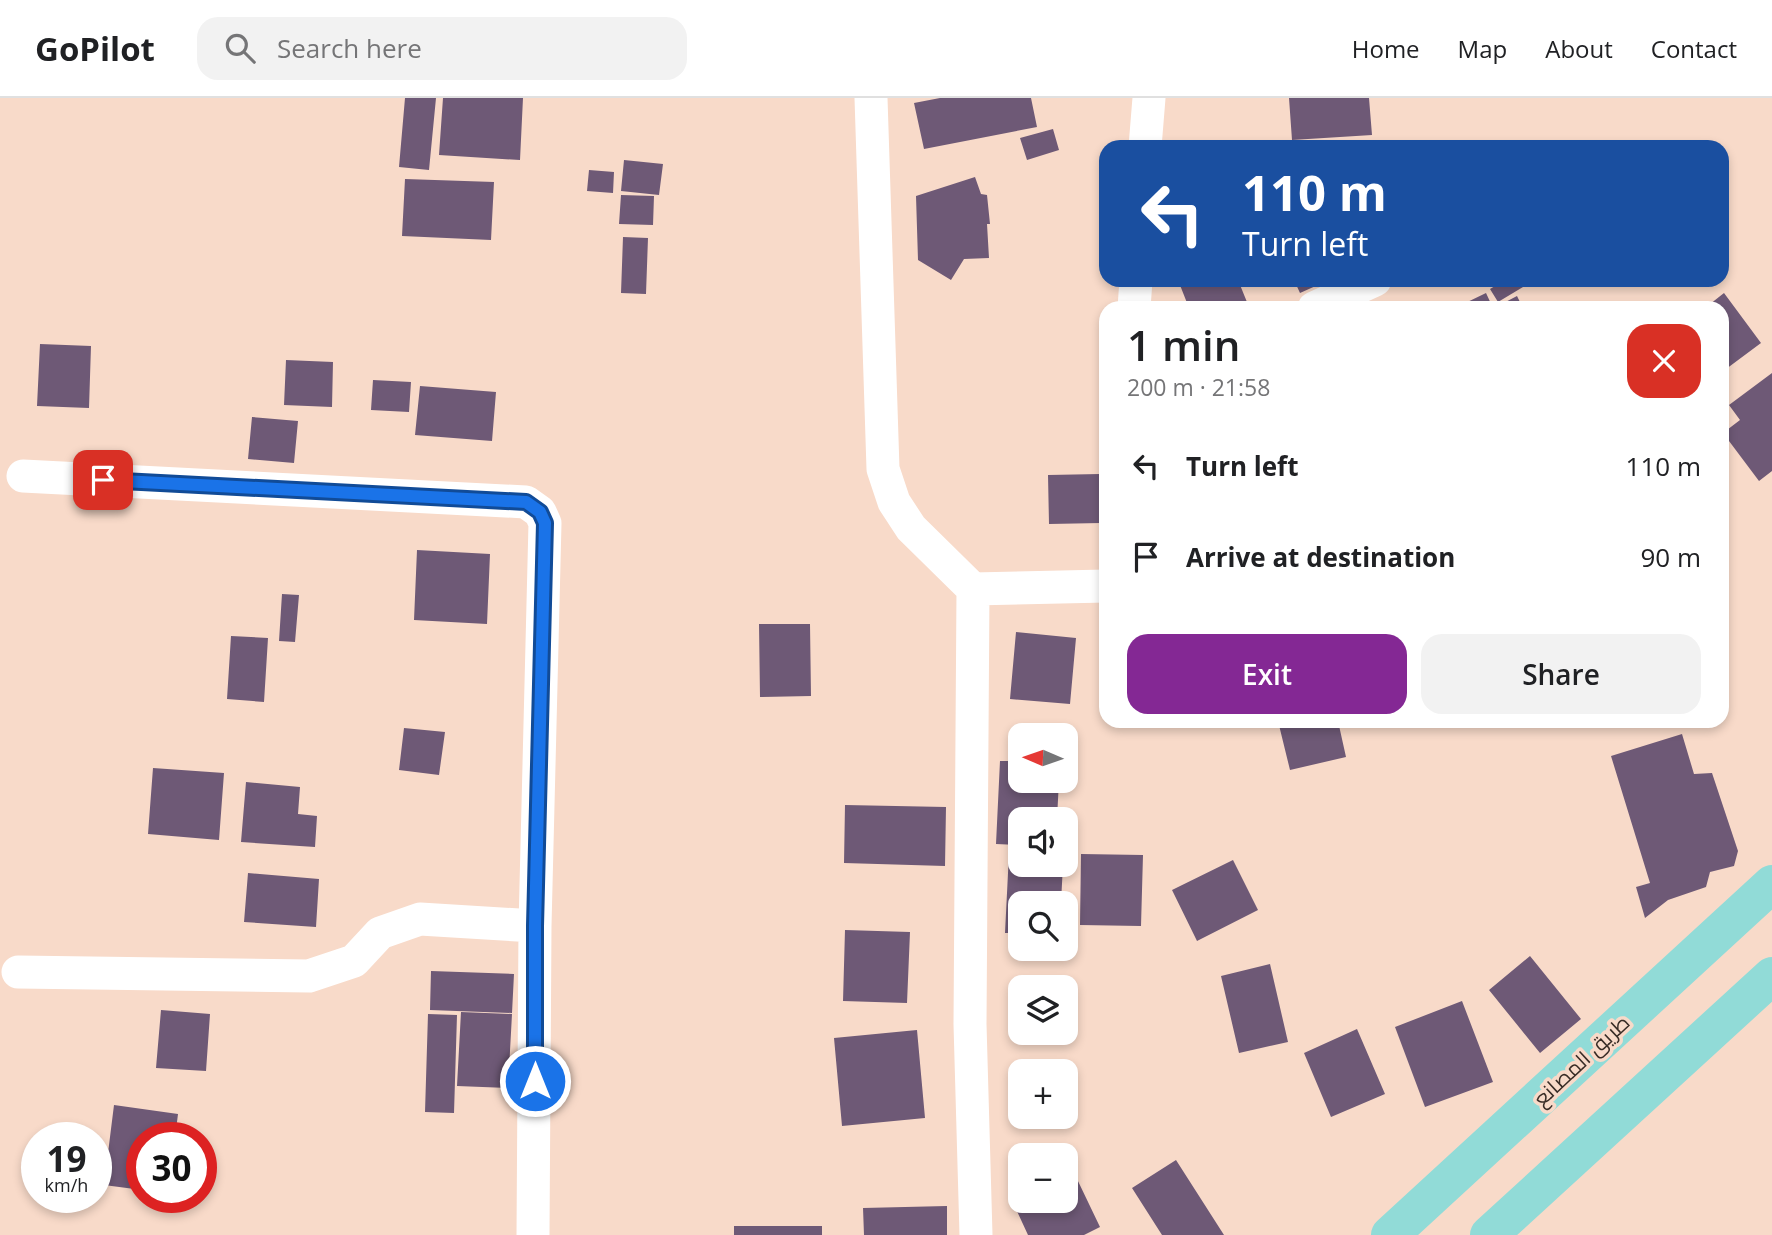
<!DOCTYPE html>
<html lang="en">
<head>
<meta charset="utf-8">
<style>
  :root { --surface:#fff; --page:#f2f2f2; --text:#202124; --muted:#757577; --line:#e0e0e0; --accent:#842894 }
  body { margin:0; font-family:"Open Sans",Cairo,sans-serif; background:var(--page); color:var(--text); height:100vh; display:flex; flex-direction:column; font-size:26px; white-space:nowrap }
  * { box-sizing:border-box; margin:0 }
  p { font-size:23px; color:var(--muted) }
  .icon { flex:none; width:38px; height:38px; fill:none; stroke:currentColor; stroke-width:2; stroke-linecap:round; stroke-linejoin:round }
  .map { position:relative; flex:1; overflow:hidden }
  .panel { position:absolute; left:1099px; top:203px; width:630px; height:427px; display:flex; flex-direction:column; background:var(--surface); border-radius:21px; box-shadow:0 4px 10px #0003 }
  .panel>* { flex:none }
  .top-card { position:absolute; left:1099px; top:42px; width:630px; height:147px; border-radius:21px; box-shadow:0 4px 10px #0003; background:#1a4fa0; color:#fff; overflow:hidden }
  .needle { width:46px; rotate:272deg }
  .buttons { position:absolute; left:1008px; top:625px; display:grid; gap:14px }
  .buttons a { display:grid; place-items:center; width:70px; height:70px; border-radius:14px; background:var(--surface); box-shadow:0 4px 10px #0003; font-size:35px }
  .speed { position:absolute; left:21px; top:1024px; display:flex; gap:14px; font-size:35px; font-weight:700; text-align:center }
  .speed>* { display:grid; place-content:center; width:91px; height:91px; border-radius:50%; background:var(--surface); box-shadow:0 4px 10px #0003; line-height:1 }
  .speed small { font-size:18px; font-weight:400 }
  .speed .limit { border:10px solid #d22; background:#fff; color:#111 }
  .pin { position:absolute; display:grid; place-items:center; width:60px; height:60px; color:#fff; margin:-30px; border-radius:14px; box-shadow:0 4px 10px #0006 }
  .me { position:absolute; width:77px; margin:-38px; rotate:0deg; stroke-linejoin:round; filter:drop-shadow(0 0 5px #0008) }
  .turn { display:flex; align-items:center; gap:24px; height:147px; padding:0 28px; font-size:32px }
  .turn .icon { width:91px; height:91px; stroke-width:2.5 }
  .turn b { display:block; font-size:49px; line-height:60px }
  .round { display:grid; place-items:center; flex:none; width:74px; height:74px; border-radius:21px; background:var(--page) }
  .overview { display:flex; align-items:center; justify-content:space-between; height:119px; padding:0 28px }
  h1 { font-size:42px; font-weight:600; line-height:52px }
  .action { display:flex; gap:14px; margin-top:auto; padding:14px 28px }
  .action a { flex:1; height:80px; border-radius:21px; background:var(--accent); color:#fff; font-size:28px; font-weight:600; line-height:80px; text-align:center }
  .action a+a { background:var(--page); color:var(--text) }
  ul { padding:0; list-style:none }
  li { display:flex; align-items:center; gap:21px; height:91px; padding:0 28px }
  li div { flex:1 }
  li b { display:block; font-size:26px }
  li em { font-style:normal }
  header { display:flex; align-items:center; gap:42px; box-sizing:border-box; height:98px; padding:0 35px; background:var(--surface); border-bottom:2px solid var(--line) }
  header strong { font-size:33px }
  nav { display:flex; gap:38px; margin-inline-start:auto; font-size:24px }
  .search { width:490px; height:63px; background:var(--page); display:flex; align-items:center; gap:18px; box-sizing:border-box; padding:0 24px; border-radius:21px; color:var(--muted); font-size:26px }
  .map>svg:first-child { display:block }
  .building { fill:#6e5976 }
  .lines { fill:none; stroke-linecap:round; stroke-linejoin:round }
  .minor { stroke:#fff; stroke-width:33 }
  .major { stroke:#91dbd7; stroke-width:38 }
  .route-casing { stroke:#114b97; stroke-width:18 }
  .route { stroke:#1a73e8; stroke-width:12 }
  .labels { text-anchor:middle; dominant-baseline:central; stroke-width:7; stroke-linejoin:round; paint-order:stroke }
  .street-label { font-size:21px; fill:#382c26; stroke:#f8dac9 }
</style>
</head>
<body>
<header>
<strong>GoPilot</strong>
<div class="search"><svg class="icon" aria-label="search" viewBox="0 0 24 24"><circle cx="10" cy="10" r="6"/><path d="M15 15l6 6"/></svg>Search here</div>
<nav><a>Home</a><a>Map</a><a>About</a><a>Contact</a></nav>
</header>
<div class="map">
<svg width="1772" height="1137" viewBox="0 0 1772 1137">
  <rect width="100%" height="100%" fill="#f8dac9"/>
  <!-- building -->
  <path class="building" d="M405,0H436L429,72L399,69Z
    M443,0H523L520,62L439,57Z
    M940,0H1031L1037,29L924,51L914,5Z
    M1289,0H1369L1372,37L1292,42Z
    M1053,31L1059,52L1027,62L1020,40Z
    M624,62L663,66L659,97L621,93Z
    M589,72L614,74L613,95L587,93Z
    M975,79L981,96L987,97L990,126H987L989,160L964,161L951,182L918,162L916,98Z
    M405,81L494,84L491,142L402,138Z
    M621,97L654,98L653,127L619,126Z
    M623,139L648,140L646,196L621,195Z
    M1178,182H1238L1249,209L1189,210Z
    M1294,182H1329L1300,195Z
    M1505,182H1519L1523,189L1498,204L1490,191Z
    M1486,195L1493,210H1455Z
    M1724,195L1761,245L1722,274V210H1705Z
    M1517,198L1523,210H1494Z
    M40,246L91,248L89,310L37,308Z
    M286,262L333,264L332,309L284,307Z
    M1772,275V373L1759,383L1723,335L1740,322L1729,307Z
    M373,282L411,284L409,314L371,312Z
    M420,288L496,294L492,343L415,337Z
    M252,319L298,323L294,365L248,361Z
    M1100,376L1101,425L1049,426L1048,377Z
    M417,452L490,456L487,526L414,522Z
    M282,496L299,497L295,544L279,543Z
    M759,526H810L811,598L760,599Z
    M1016,534L1076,540L1070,606L1010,601Z
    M231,538L268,540L264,604L227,601Z
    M1278,623H1338L1346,659L1290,672Z
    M404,630L445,634L439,677L399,672Z
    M1682,636L1694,676L1712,675L1738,753L1734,768L1710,774L1706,789L1668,802L1645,820L1636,789L1650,785L1611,658Z
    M1000,663H1020V682H1059L1057,721H1020V747L996,746Z
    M153,670L224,675L219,742L148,736Z
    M246,684L300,689L298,716L317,718L315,749L241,744Z
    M845,707L946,709L945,768L844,765Z
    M1009,755H1020V766H1063L1061,805H1020V835H1005Z
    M1081,756L1143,757L1141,828L1080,827Z
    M1233,762L1258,812L1197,843L1172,792Z
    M248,775L319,781L316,829L244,824Z
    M845,832L910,834L907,905L843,903Z
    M1530,858L1581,921L1540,955L1489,892Z
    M1270,866L1288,944L1239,955L1221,878Z
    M431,873L514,876L512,915L430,912Z
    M1462,903L1493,984L1425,1009L1395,929Z
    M161,912L210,916L206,973L156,970Z
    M461,914L512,916L508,990L457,988Z
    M428,916L457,917L454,1015L425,1014Z
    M1357,931L1385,996L1331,1019L1304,955Z
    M917,932L925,1020L842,1028L834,940Z
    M114,1007L178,1016L175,1040H142V1092L104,1087Z
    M1176,1062L1224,1137H1162L1132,1090Z
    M1077,1081L1100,1129L1084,1137H1028L1016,1111L1032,1102H1066V1086Z
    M947,1108V1137H864L863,1110Z
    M734,1128H822V1137H734Z"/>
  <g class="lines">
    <!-- minor -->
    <path class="minor" d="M871,0L883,371L894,404L911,430L973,491L1106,488
      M1145,49L1149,0
      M1134,210L1136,182
      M1314,210L1375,182
      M23,378L526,404L540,414L545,425L535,828L533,1137
      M973,491L970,926L976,1137
      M18,874L309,878L354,863L380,835L420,821L535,828"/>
    <!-- major -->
    <path class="major" d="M1390,1137L1772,786
      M1489,1137L1772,878"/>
  </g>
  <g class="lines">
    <!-- route casing -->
    <g class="route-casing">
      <path id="route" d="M103,382L526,404L540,414L545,425L535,828V983"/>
    </g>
    <!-- route -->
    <use href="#route" class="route"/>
  </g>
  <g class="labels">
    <!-- street labels -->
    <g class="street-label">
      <text transform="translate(1581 962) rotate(-43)">طريق المصانع</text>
    </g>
  </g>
</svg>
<div class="buttons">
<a><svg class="needle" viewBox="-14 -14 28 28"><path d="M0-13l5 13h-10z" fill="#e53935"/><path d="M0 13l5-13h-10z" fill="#757577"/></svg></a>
<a><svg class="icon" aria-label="sound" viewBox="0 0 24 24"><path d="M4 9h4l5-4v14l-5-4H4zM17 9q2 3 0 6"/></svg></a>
<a><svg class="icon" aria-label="search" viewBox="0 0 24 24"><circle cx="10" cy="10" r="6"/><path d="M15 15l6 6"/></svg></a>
<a><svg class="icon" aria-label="layers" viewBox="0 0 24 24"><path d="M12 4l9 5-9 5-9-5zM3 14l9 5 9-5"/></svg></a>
<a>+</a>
<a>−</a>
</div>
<div class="speed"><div>19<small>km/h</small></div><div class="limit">30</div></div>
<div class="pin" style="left:103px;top:382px;background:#d93025"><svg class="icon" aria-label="arrive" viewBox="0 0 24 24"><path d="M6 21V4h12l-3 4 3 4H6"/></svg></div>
<svg class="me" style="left:535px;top:983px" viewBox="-20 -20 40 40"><circle r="17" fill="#1a73e8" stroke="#fff" stroke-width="3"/><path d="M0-11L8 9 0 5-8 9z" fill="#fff"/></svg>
<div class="top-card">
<div class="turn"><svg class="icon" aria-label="left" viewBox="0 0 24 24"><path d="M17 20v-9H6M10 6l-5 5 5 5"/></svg><div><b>110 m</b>Turn left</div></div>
</div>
<section class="panel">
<div class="overview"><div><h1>1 min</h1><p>200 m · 21:58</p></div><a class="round" style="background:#d93025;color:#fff"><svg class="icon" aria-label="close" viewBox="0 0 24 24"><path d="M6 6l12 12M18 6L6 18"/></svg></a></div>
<ul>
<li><svg class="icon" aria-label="left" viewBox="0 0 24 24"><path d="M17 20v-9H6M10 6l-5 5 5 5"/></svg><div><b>Turn left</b></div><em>110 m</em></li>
<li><svg class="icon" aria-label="arrive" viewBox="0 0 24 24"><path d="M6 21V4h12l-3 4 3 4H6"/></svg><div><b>Arrive at destination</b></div><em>90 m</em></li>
</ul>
<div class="action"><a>Exit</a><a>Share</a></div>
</section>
</div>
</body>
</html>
